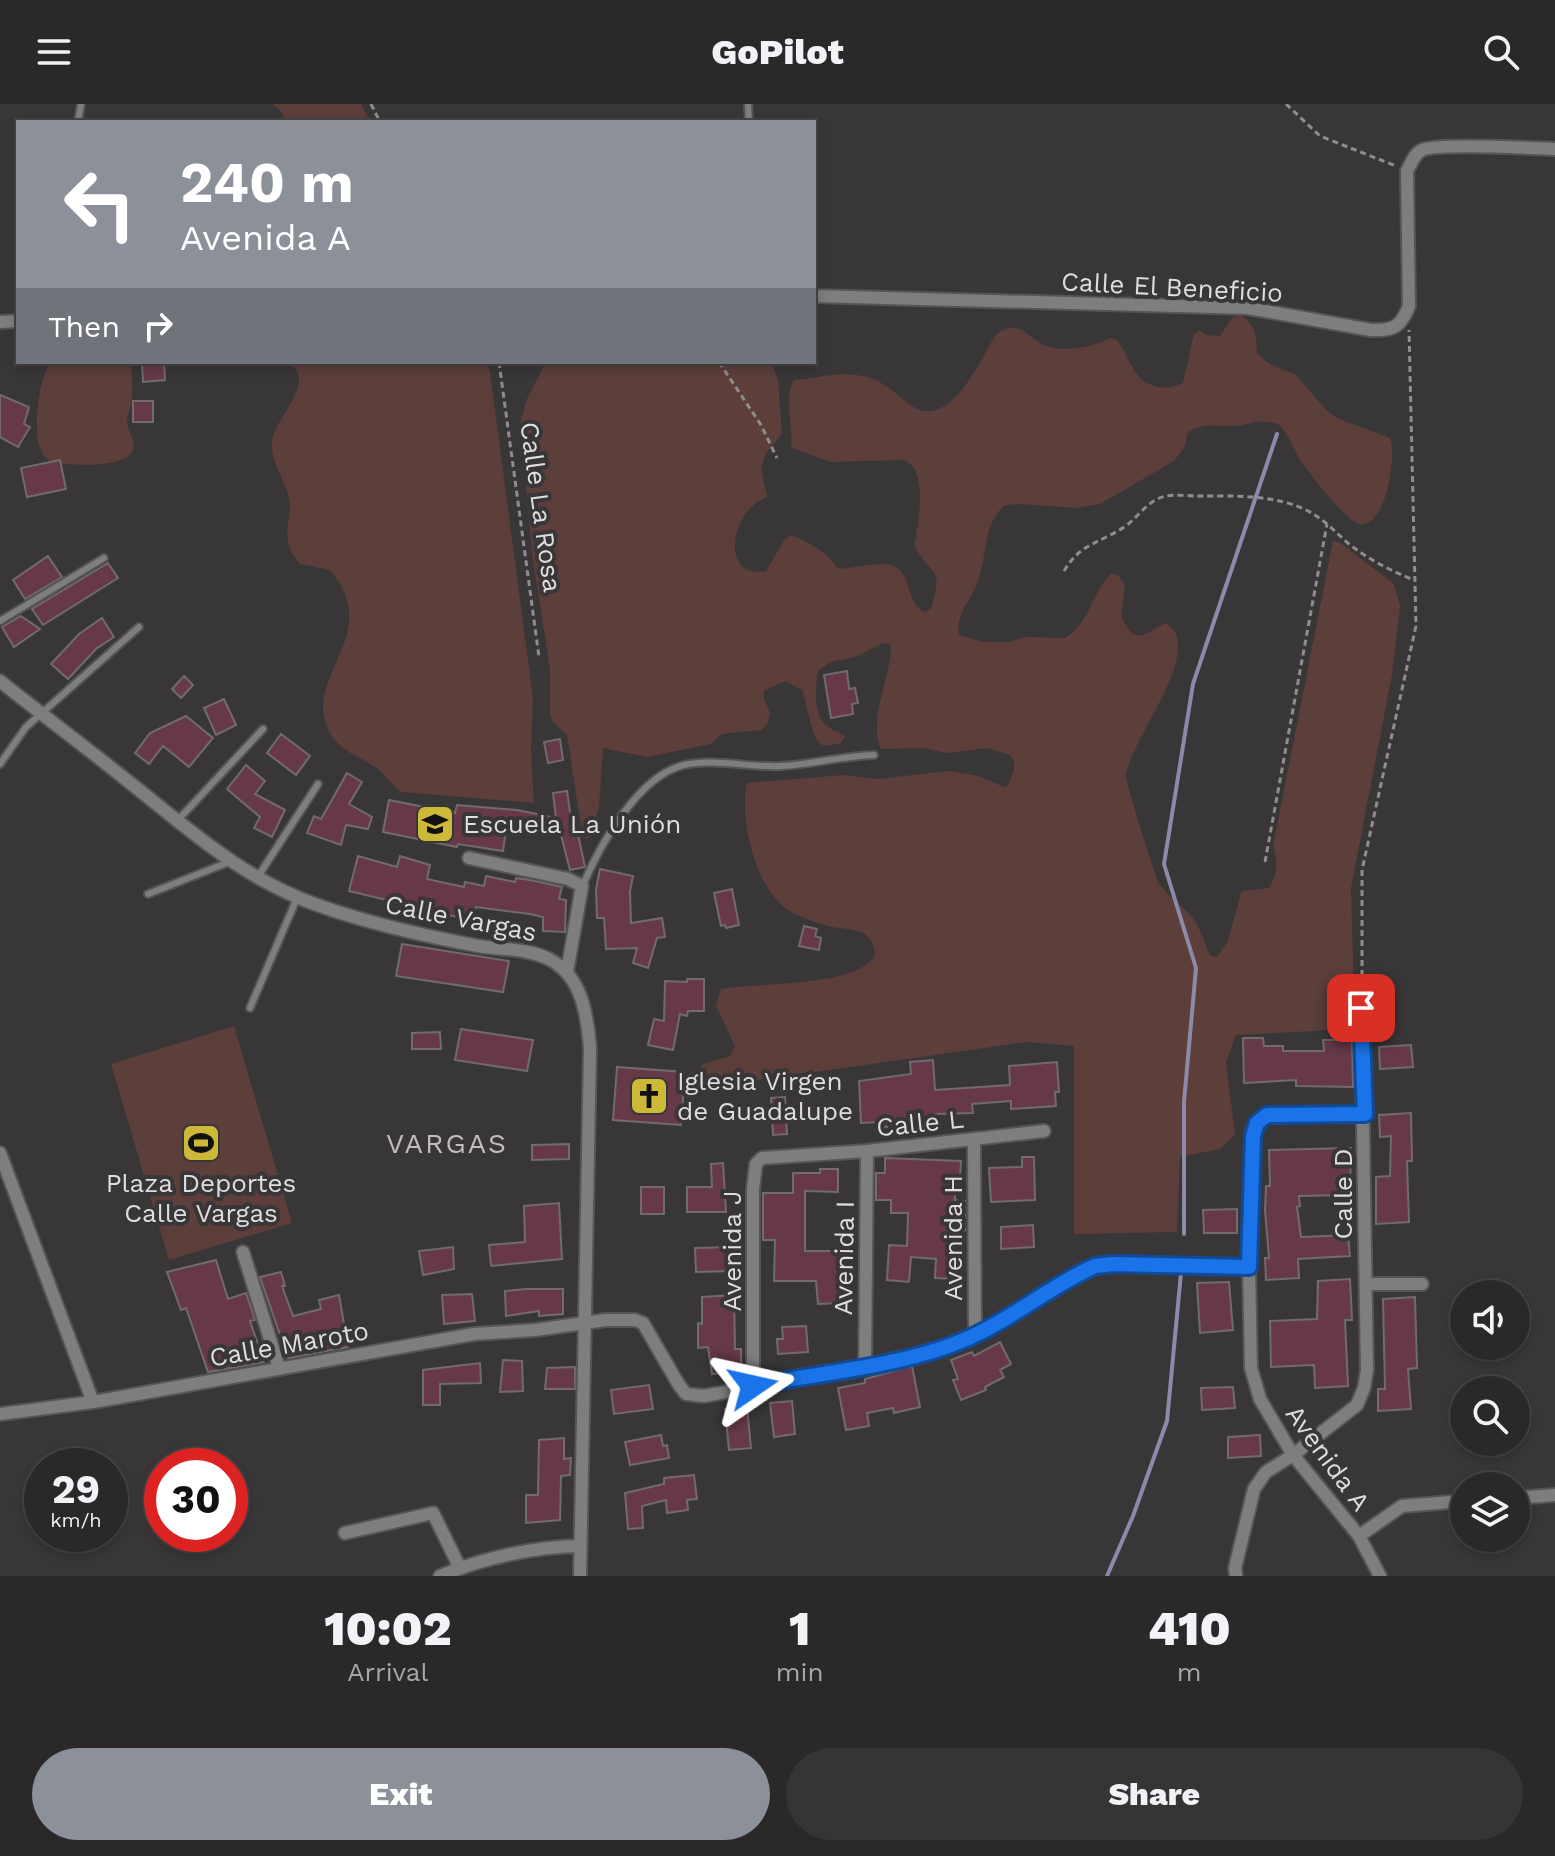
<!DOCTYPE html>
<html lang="en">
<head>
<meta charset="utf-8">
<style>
  :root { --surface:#2b282a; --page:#373436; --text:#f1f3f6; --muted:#a6a6a8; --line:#474447; --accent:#8c9099 }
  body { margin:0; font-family:"Work Sans",sans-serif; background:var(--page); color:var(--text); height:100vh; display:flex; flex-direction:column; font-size:30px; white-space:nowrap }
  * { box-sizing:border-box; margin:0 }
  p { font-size:26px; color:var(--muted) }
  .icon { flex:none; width:44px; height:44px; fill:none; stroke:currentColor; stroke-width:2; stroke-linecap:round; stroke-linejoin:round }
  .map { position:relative; height:1472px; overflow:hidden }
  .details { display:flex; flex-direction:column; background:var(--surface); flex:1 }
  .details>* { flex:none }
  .banner { position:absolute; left:16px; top:16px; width:800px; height:244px; border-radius:0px; box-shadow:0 4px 12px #0003,0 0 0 2px var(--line); background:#8c9099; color:#fff; overflow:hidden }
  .buttons { position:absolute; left:1450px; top:1176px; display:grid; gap:16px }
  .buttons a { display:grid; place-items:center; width:80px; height:80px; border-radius:50%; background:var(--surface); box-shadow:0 4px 12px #0003,0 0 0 2px var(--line); font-size:40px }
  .speed { position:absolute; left:24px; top:1344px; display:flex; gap:16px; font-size:40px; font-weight:700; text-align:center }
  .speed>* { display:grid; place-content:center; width:104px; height:104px; border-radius:50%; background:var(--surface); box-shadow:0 4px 12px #0003,0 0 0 2px var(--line); line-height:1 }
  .speed small { font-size:20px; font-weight:400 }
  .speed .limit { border:12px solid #d22; background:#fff; color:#111 }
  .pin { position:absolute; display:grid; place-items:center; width:68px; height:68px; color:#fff; margin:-34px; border-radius:16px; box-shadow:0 4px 12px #0006 }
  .me { position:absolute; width:88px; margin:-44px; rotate:79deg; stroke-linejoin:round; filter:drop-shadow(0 0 6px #0008) }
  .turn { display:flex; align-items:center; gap:28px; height:168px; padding:0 32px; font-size:36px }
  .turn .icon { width:104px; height:104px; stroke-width:2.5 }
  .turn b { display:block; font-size:56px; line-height:68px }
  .then { display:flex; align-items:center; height:76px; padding:0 32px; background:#0003; gap:16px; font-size:30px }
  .eta { display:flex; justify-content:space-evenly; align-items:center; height:136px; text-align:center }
  .eta b { font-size:48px; font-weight:800; line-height:56px }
  .action { display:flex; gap:16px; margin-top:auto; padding:16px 32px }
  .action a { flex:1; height:92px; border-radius:48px; background:var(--accent); color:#fff; font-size:32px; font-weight:800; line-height:92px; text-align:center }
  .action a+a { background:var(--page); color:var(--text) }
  header { display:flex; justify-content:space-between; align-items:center; height:104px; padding:0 32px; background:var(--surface); font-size:36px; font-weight:800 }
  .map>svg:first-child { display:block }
  .green { fill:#5c3e3b }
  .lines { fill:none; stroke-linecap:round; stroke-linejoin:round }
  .stream { stroke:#8c8aa9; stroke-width:4 }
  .building { fill:#673948; stroke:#706b6c; stroke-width:2 }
  .service-casing { stroke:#575456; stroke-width:10 }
  .minor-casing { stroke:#575456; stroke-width:16 }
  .path { stroke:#908d8f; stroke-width:3; stroke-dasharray:6 4; stroke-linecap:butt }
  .service { stroke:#7f7e7f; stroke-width:6 }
  .minor { stroke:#7f7e7f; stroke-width:12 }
  .route-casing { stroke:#114b97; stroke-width:20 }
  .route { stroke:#1a73e8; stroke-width:14 }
  .labels { text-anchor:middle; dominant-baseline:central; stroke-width:8; stroke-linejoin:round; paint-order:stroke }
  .street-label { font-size:26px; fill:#dfddde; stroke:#393638 }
  .poi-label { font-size:26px; fill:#dfddde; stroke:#393638; text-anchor:start }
  .neighbourhood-label { font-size:28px; letter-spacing:2px; fill:#c1bdbf; stroke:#393638 }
</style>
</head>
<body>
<header><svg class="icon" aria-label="menu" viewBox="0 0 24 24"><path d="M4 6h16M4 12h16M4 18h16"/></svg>GoPilot<svg class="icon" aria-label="search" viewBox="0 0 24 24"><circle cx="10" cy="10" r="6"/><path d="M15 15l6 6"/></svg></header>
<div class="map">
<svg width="1555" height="1472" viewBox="0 0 1555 1472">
  <rect width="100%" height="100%" fill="#393638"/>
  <!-- green -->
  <path class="green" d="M272,0H361L370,18H286L281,7Z
    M1238,211C1255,217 1257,233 1257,249L1268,259L1296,271L1327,307L1339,315L1390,334C1397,352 1386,424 1360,420C1345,417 1311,371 1301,357C1293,345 1289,330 1278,320C1258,314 1252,321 1233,322C1215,322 1203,319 1188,328L1184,344L1174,357L1100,400L1076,404L1020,400L1004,401C998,408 994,414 990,423C983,443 985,463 975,484C967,501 956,512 959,531L983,538H1010L1024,533L1065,534C1090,519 1091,489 1111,470L1118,471L1125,481L1121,512C1136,544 1144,529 1166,519C1173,525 1178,529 1178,539C1180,579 1135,632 1126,670C1125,677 1156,775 1160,781C1169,793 1182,801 1191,812C1200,822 1204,838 1210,851L1217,853L1228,837L1241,789L1243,787L1269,784C1278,770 1278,757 1273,742L1333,437L1339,438L1394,480L1400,502L1392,571L1351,784L1355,925L1236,931L1226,959L1235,1031L1220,1045L1180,1053L1177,1128L1074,1130V942L1026,938L688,986L703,960L730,952L735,942L716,902L721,885C754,878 858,884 875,851C875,843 872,835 865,830C855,824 839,825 828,822C817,819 803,814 793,809C757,792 738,715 747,679L843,671L878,675L948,667L979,672L1004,683L1008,682L1014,665V657L1010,651L988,644L947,649L924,644L881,645C868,621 889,574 891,547L890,540L883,539L855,553L830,558L818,567C816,582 813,606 823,618C828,625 839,628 845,632L841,639C836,640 827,643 822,641C811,636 807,597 802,586L785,577L764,587V595L770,609L767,621L761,626L722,630L711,640L647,653L603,644L599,704L589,734L585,735L582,729L567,631L553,618L550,611V565L532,449L520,319L527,295L546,258H771L778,276L782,330L766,349L761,364L767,393C729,407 720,476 766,467L785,435L791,431C799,433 819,445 825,450C831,454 833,460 839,465C853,464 869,460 883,460C916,461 902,498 925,508L931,505C944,459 932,475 914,441C919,421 929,360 902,356L831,358L794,345L791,341C793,322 784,293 794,276C814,275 836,268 856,271C881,274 891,286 909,300C949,330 979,258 995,232C1020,209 1030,240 1050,243C1070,248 1093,242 1111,234L1118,237C1125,247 1129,260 1137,270C1147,284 1169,288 1183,278L1194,230L1200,226L1206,231L1220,232L1232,214Z
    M51,258H131C131,270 133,283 132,295C131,303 127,311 127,319C128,330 138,337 132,348C124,364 64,363 49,356C28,345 38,273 51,258Z
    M285,258H486L490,268L533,594L531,646L534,699L402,688C390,681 386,670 375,663C361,653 345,649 334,635C292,576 388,535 330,466L300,460C275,432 296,416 288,390C283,373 270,356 272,337C275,313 322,272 285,258Z
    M234,922L292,1119L169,1156L111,960Z"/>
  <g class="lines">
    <!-- stream -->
    <path class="stream" d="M1184,1130V998L1196,864L1164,760L1193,580L1277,330
      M1107,1472L1133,1412L1167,1317L1181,1169"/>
  </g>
  <!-- building -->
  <path class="building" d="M142,258H164L165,276L143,278Z
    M0,291L29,303L24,320L30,323L18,343L0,333Z
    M133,297H153V318H133Z
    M60,356L66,385L27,393L21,364Z
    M48,452L62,473L25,495L13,476Z
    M108,459L118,474L43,521L32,505Z
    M21,512L40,525L14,543L2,523Z
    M102,514L114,533L96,545L68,575L51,560L79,530Z
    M847,567L849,585L855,584L858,599L852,600L853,610L831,614L824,571Z
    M184,572L193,581L181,594L172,585Z
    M224,595L236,621L216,631L204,604Z
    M186,612L213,634L189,663L163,642L149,660L135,649L150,629Z
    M281,630L310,652L296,671L267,649Z
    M560,635L563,656L548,659L544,638Z
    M246,661L265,677L255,690L285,706L272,733L254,724L260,713L227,685Z
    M347,669L362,678L349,700L372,713L368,725L346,721L341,741L307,729L314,712L321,715Z
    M567,687L572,722L576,721L585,763L570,766L561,731L507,720L503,747L458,740L457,743L383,728L389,696L455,709L457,701L517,706L556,714L553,689Z
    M358,752L397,763L400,752L430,761L427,775L464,783L465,778L484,782L486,772L515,778L516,774L530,776L562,783L559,795L566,796L565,828L543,827V813L530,810L476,803L474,814L457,810V813L349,787Z
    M600,765L633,772L630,787L631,819L662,814L665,833L657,834L648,864L633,859L637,844L606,845L604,814H597L596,785Z
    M732,785L739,821L726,824L725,821L721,822L714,789Z
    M804,822L817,825L815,832L821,834L819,846L799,842Z
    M402,840L509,857L503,888L396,872Z
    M687,875H704V907H688L687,912L680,910L673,946L648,941L654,915L664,917L665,877L687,878Z
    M461,925L533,936L527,967L455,956Z
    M440,928L441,945H412V929Z
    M1243,934H1263L1264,942H1283V947H1324L1323,936H1352L1353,983L1296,982V976L1244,979Z
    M1411,941L1413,963L1380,965L1379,943Z
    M933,956L935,986L1010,981L1009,962L1057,958L1059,988H1055L1056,1002L1011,1005V997L972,1000L973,1009L936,1010L937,1018L879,1024V1018L861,1019L859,977L911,970L910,958Z
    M617,963L685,968L681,1021L613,1016Z
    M785,993L787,1030L773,1031L771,994Z
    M1411,1009L1412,1057H1407L1409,1118L1376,1120V1073L1390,1072L1391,1032L1380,1033L1379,1011Z
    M569,1040V1055L532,1056V1041Z
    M1351,1044L1350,1091L1299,1092L1300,1102L1297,1103L1301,1133L1348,1131L1350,1152L1298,1155L1299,1174L1266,1176L1265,1154H1269L1265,1106L1266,1082H1270L1269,1046Z
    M1022,1053H1034L1035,1096L991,1098L989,1064L1022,1063Z
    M885,1054L961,1057L960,1074H955V1096L965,1097V1126L956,1136L954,1175L935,1174L936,1155L911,1153L909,1178L887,1176L889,1141L907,1142L908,1109H891V1096H876V1069H885Z
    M723,1059L726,1108H687V1083H712L711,1060Z
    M820,1065H838V1088L805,1087V1147H842L843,1199L818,1200L816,1177H774L775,1136H763V1089H793V1069H820Z
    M641,1083H664V1110H641Z
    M559,1099L562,1155L491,1162L489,1141L525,1138L524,1102Z
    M1237,1105V1129H1204L1203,1106Z
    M1033,1121L1034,1143L1001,1145V1123Z
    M453,1143L454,1165L423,1171L419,1147Z
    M732,1143L733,1167L696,1168L695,1144Z
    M216,1156L228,1195L246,1189L255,1216L250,1217L264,1258L208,1268L186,1204L181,1206L167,1168Z
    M281,1168L285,1182H282L293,1212L321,1205L319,1196L339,1191L348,1243L288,1254L260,1173Z
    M1350,1175L1352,1216H1345L1348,1282L1315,1284L1314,1261L1271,1263L1270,1217L1317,1215L1318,1177Z
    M1229,1178L1233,1226L1200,1229L1197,1179Z
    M526,1185H563V1210L539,1212V1207L506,1212L505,1187Z
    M472,1190L475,1217L444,1220L442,1191Z
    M734,1191L735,1245H741V1266L712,1270L708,1243L698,1244V1219L702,1220V1193Z
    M1415,1193L1417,1264L1408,1265L1411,1305L1378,1307V1285H1385L1383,1195Z
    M806,1222L808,1248L778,1250L777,1235H783L782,1223Z
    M1000,1238L1011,1260L1000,1266L1004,1273L985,1283L986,1286L961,1296L953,1276L958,1275L951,1256L972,1248L974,1252Z
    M503,1256L522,1257L523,1287L500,1288Z
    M480,1259L481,1279L440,1280V1301H423V1266Z
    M912,1262L920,1303L894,1309L893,1304L867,1309L869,1322L846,1326L838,1284L865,1279V1275Z
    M575,1263V1285H545L547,1264Z
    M649,1281L653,1305L614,1310L611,1286Z
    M1233,1283L1235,1304L1202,1306L1201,1284Z
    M792,1297L795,1330L774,1333L770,1299Z
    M747,1303L751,1344L729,1346L725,1305Z
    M661,1331L663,1342L667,1341L669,1354L630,1361L625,1338Z
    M1260,1331L1261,1352L1228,1354V1333Z
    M564,1334V1355L571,1354L570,1371L561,1372L560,1416L526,1419V1391H538L539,1336Z
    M694,1371L697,1395L687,1396L688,1406L667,1409L666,1396L642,1402L643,1424L628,1425L625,1389L664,1380V1374Z"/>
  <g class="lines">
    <!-- service casing -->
    <g class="service-casing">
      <path id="service" d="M748,0L749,18
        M78,18L81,0
        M0,517L104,454
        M0,660L26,623L139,523
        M178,716L263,625
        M257,774L318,680
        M583,781C600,741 638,672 684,661C715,654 750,664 782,662C813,660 843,652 874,651
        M148,790L229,758
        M250,904L297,794"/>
    </g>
    <!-- minor casing -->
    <g class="minor-casing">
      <path id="minor" d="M814,192L1248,204L1371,226C1393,227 1401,223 1409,202L1407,67C1411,60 1414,50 1422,46C1436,39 1533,44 1555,45
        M0,218L18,217
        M0,577C41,610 83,641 124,674C189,725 240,774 320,802C371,820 425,832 478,842C502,846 527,844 549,855C582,872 587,910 590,944L580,1472
        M469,754L568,775L582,782L567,868
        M1365,1010L1267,1011L1257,1019L1253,1032L1249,1163L1251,1264L1260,1295L1293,1351L1359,1432L1380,1472
        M974,1036L975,1231
        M0,1049L93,1298
        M243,1148L279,1264
        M1366,1180H1422
        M865,1262L867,1047
        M753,1282V1085L756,1060L762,1054L867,1047L1044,1027
        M0,1310L93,1298L474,1230L535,1226L606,1216H635L643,1219L679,1281L686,1290L704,1292L865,1262L935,1246L975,1231L1095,1162L1113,1160L1249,1163
        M1516,1394L1555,1391
        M345,1429L433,1409L460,1464
        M1359,1432L1402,1402L1464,1397
        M440,1472C483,1454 533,1443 579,1442
        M1236,1472L1235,1464L1254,1385L1266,1368L1293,1351L1357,1301L1364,1284L1367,1266L1361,904"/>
    </g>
    <!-- path -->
    <path class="path" d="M371,0L380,18
      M1286,0L1320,32L1396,62
      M499,258L539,553
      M719,258L761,321L777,354
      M1064,467C1081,438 1102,439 1127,421C1140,411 1148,396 1166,392C1175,390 1187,392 1197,392C1232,392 1273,390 1306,406C1323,414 1335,428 1349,440C1368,455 1391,467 1414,476
      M1265,758L1327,420
      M1362,892V766L1416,522L1409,226"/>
    <!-- service -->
    <use href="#service" class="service"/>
    <!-- minor -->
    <use href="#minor" class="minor"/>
  </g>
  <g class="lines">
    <!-- route casing -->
    <g class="route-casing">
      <path id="route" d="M753,1282C823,1268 909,1262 973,1232C1016,1212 1052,1181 1095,1162L1113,1160L1249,1163L1253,1032L1257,1019L1267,1011L1365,1010L1361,904"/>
    </g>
    <!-- route -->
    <use href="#route" class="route"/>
  </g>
  <!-- icons -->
  <defs>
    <g id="school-square" transform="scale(2)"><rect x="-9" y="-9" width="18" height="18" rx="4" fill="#ccb938" stroke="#393638"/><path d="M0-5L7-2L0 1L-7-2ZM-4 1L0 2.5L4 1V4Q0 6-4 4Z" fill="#111"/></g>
    <g id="church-square" transform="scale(2)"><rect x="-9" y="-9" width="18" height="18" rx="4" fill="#ccb938" stroke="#393638"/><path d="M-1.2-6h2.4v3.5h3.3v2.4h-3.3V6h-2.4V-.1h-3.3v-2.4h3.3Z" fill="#111"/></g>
    <g id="stadium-square" transform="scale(2)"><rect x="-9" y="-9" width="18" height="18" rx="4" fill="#ccb938" stroke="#393638"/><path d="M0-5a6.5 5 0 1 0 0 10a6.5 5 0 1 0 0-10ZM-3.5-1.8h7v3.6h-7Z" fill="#111"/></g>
  </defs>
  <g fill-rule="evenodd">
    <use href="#school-square" x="435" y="720"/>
    <use href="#church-square" x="649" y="992"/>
    <use href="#stadium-square" x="201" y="1039"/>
  </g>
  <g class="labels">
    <!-- street labels -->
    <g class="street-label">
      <text transform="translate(1172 183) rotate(3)">Calle El Beneficio</text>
      <text transform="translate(541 403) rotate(82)">Calle La Rosa</text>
      <text transform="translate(461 814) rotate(11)">Calle Vargas</text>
      <text transform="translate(920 1019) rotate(-6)">Calle L</text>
      <text transform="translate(1343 1090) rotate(-90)">Calle D</text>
      <text transform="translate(953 1134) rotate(-90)">Avenida H</text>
      <text transform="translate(732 1147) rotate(-90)">Avenida J</text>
      <text transform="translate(844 1154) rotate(-89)">Avenida I</text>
      <text transform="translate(289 1240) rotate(-10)">Calle Maroto</text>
      <text transform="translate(1328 1354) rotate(54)">Avenida A</text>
    </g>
    <!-- poi labels -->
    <g class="poi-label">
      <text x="463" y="720">Escuela La Unión</text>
      <text x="677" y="977">Iglesia Virgen<tspan x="677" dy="30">de Guadalupe</tspan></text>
      <text x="201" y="1079" text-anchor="middle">Plaza Deportes<tspan x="201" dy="30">Calle Vargas</tspan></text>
    </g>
    <!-- neighbourhood labels -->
    <g class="neighbourhood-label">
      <text x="447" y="1039">VARGAS</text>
    </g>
  </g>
</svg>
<div class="buttons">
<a><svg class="icon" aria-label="sound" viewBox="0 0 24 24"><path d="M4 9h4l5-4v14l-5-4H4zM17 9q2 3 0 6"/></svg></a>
<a><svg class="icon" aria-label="search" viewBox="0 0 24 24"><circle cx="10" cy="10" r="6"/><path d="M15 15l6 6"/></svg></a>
<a><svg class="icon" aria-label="layers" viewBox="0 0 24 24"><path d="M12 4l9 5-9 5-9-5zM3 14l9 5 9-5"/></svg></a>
</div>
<div class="speed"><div>29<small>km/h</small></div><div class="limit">30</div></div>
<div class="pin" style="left:1361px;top:904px;background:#d93025"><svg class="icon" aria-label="arrive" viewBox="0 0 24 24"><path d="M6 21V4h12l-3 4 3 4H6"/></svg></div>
<svg class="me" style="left:753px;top:1282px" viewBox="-20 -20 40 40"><path d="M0-17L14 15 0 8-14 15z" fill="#1a73e8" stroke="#fff" stroke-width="4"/></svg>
<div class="banner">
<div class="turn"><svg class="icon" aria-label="left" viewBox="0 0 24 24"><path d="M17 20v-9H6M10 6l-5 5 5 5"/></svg><div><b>240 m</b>Avenida A</div></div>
<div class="then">Then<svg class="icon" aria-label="right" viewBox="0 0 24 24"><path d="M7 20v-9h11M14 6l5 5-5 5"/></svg></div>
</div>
</div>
<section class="details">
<div class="eta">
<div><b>10:02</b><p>Arrival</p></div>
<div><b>1</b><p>min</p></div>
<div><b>410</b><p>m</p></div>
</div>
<div class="action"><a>Exit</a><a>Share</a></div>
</section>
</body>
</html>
